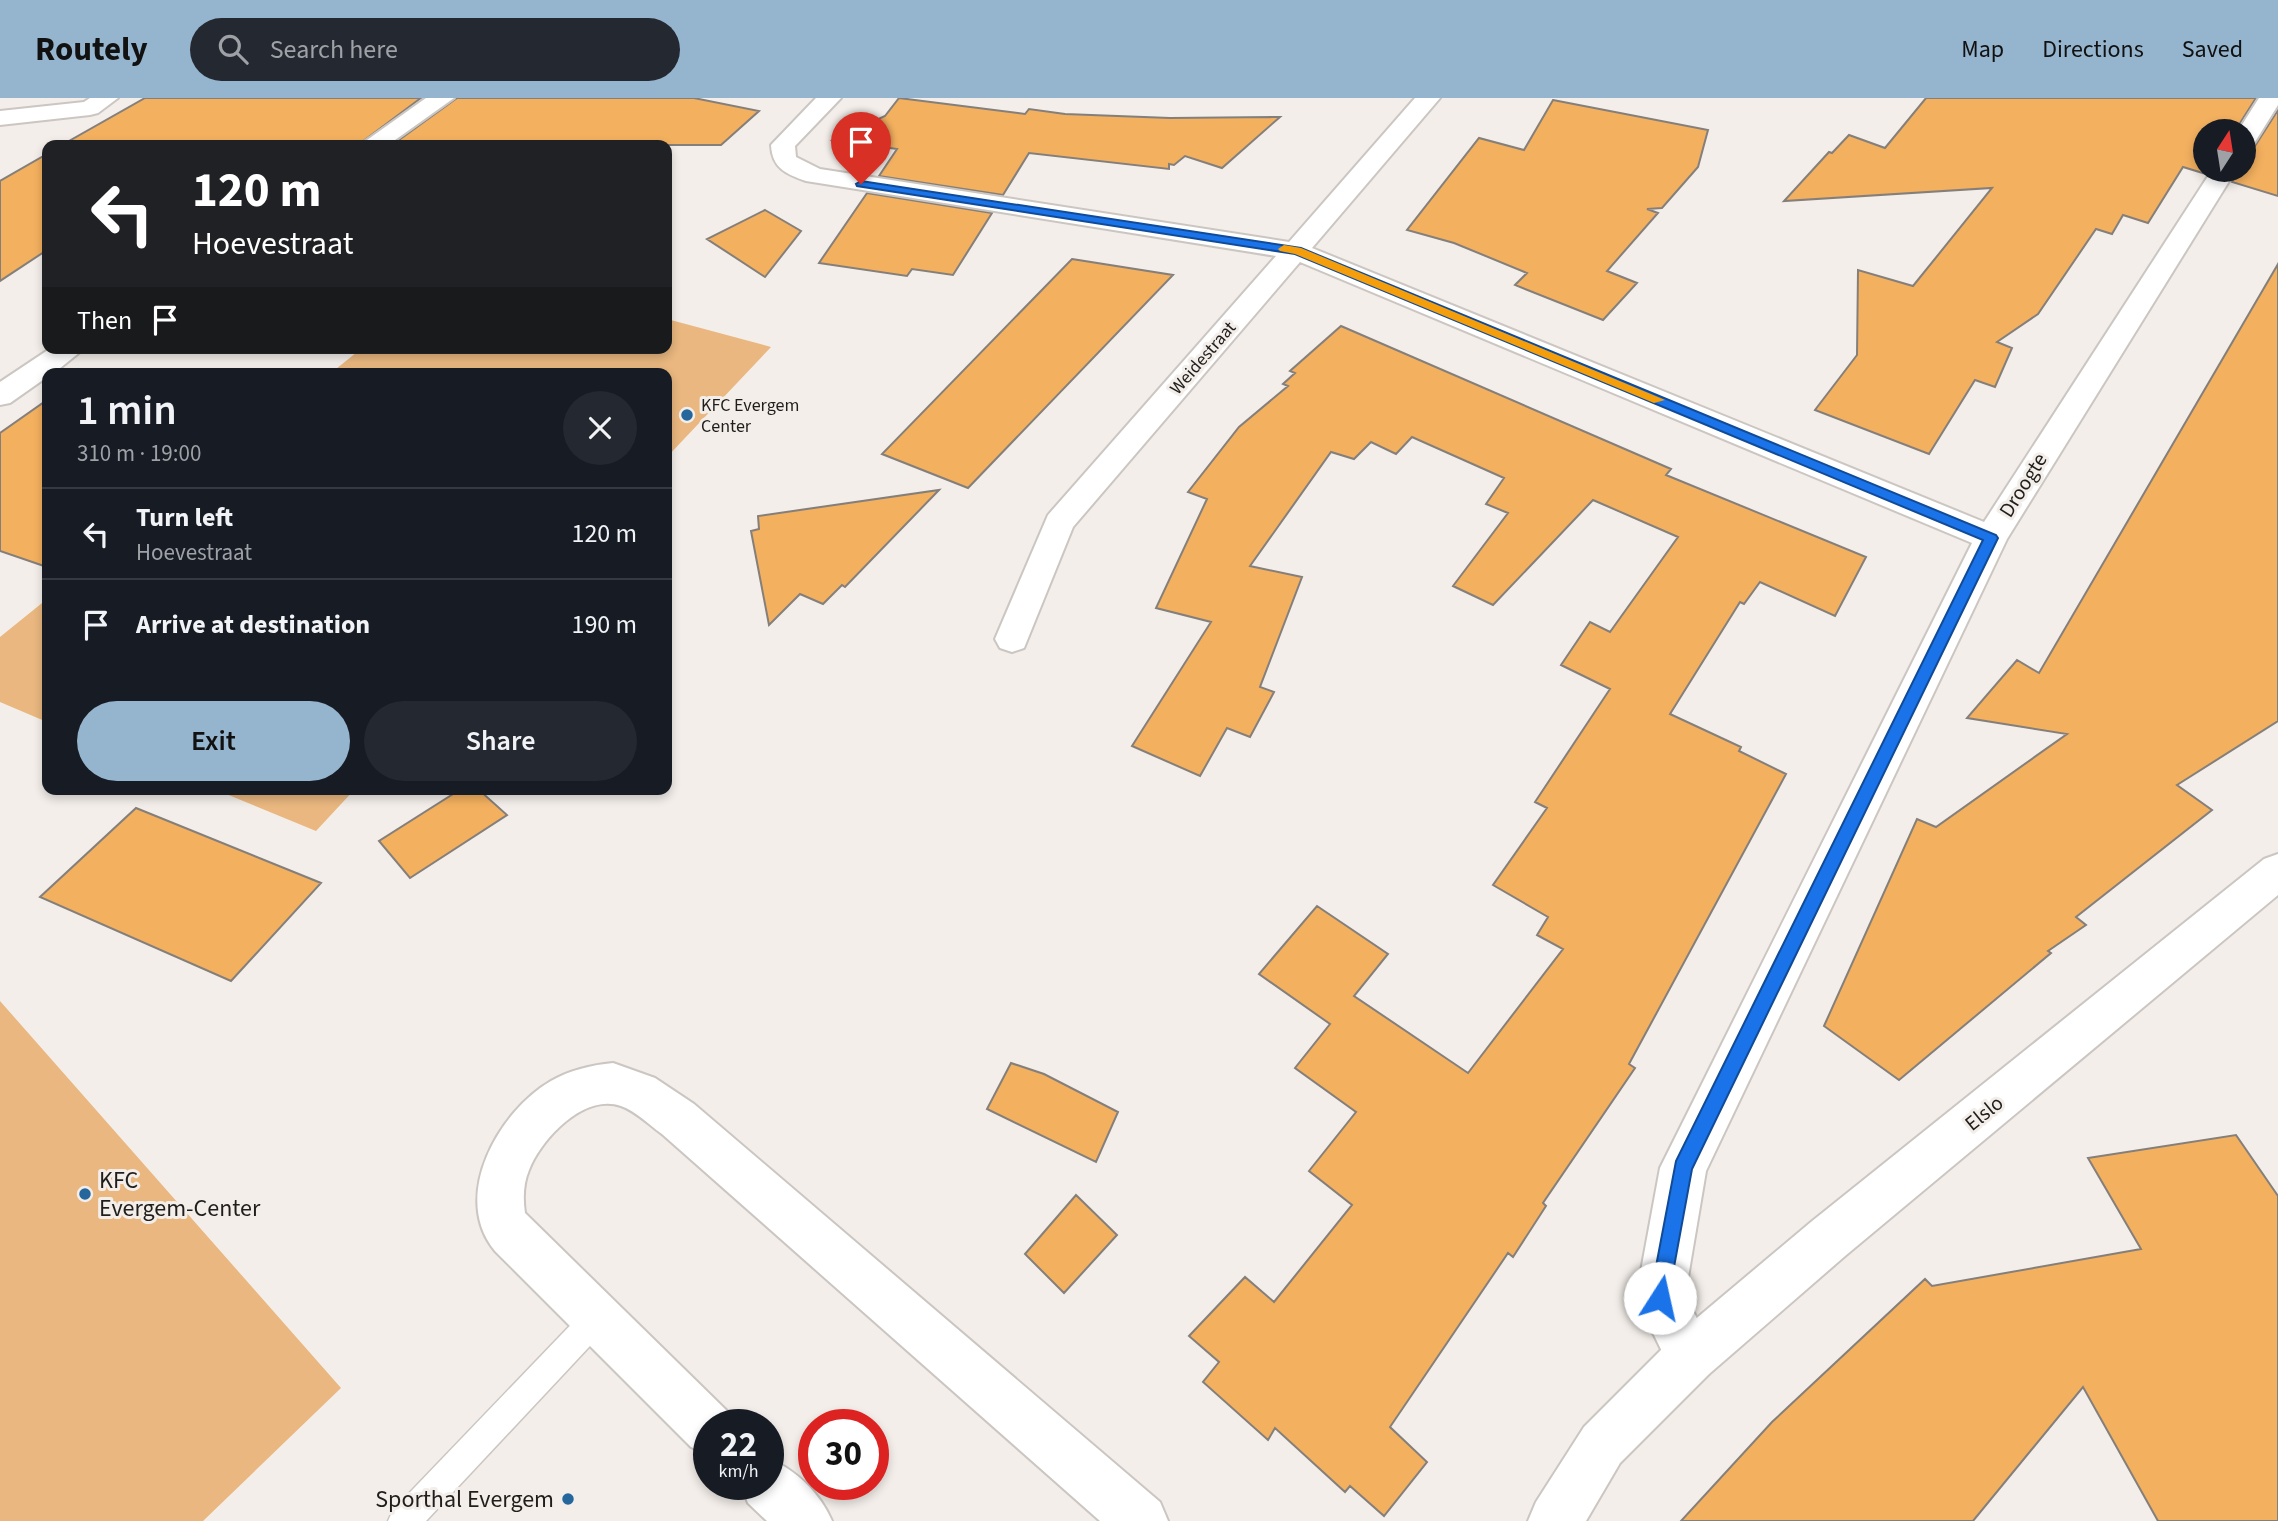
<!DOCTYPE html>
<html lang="en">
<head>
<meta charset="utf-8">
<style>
  :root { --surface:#171b24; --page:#242831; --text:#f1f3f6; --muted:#9ea1a6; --line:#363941; --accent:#95b4ce }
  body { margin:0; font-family:"Source Sans 3",sans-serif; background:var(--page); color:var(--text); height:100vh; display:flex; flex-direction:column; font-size:26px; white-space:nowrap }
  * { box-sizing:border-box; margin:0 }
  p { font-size:23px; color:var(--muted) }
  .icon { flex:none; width:38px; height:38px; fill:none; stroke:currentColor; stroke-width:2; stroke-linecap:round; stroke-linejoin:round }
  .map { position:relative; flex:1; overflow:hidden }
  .side { position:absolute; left:42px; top:270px; width:630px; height:427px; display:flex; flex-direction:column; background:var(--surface); border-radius:14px; box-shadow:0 4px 10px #0003 }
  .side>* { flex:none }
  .top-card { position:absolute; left:42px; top:42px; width:630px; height:214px; border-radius:14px; box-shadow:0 4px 10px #0003; background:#202124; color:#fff; overflow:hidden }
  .needle { width:46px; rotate:12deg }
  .tools { position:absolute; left:2193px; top:21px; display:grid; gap:14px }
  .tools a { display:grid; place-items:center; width:63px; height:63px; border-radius:50%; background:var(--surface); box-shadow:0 4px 10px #0003; font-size:35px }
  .speed { position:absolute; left:693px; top:1311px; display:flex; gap:14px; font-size:35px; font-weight:700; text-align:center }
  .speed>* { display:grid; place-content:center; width:91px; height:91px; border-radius:50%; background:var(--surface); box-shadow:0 4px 10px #0003; line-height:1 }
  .speed small { font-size:18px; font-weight:400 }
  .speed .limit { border:10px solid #d22; background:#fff; color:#111 }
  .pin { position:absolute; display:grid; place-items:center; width:60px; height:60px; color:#fff; margin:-72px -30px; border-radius:50% 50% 50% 0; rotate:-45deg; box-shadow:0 0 7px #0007 }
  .pin .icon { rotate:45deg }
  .me { position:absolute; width:77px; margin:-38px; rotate:10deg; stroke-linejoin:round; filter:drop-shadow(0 0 5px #0008) }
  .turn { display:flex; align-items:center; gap:24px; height:147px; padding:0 35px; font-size:32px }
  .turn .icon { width:91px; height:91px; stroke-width:2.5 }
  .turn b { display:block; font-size:49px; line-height:60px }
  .then { display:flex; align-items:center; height:66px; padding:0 35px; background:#0003; gap:14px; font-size:26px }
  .round { display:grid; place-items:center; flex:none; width:74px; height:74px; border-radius:37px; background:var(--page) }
  .summary { display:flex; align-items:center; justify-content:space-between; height:119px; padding:0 35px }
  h1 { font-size:42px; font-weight:600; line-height:52px }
  .cta { display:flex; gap:14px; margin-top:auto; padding:14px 35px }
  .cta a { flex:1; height:80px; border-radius:42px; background:var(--accent); color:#111; font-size:28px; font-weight:600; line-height:80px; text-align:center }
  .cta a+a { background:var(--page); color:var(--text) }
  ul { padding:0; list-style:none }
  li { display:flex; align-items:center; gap:21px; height:91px; padding:0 35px; border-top:2px solid var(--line) }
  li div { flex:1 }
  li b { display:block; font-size:26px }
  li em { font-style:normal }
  header { display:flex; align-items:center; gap:42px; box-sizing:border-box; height:98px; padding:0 35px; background:var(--accent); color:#111 }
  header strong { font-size:33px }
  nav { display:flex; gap:38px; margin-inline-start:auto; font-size:24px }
  .search { width:490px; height:63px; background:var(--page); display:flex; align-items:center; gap:18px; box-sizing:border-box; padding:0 24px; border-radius:38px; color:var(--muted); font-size:26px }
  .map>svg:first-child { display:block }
  .green { fill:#e9b77f }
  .building { fill:#f3b05f; stroke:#847f7b; stroke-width:2 }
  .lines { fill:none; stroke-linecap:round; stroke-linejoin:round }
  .service-casing { stroke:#cbc6c1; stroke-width:3 }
  .minor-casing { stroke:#cbc6c1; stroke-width:4 }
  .tertiary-casing { stroke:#cbc6c1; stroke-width:4 }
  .service { fill:#fff; fill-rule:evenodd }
  .minor { fill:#fff; fill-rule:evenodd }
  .tertiary { fill:#fff; fill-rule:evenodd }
  .route { fill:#1a73e8; stroke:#114b97; stroke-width:2 }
  .slow { fill:#f59e0b }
  .poi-dot { fill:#25679c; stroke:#f3eee9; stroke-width:2.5 }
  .labels { text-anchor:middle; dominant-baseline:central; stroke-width:6; stroke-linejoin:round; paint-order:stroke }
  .far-street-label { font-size:18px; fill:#201e1c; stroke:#f3eee9 }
  .far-poi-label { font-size:18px; fill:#201e1c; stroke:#f3eee9; text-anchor:start }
  .street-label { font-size:21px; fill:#201e1c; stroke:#f3eee9 }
  .near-poi-label { font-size:24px; fill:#201e1c; stroke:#f3eee9; text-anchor:start }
</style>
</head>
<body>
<header>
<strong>Routely</strong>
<div class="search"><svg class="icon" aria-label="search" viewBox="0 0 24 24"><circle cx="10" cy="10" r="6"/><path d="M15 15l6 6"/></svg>Search here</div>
<nav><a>Map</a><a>Directions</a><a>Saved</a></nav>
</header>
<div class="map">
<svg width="2278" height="1423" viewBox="0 0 2278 1423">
  <rect width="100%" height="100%" fill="#f3eee9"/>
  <!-- green -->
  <path class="green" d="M667,221L771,249L667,359V275H331L362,250H667Z
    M47,501V624L0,604V539Z
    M214,691H355L316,733Z
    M0,903L341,1290L203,1423H0Z"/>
  <!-- building -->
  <path class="building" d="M145,0H421L358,47H62Z
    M457,0H694L759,13L721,47H392Z
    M899,0L1025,16L1029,11L1065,16L1170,20L1280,19L1222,70L1185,58L1174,67L1169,66V71L1029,55L1003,97L879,78L897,51L833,42L885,18Z
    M1926,0H2256L2235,33H2205V72H2209L2206,76L2183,69L2148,125L2123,117L2112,136L2096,131L2038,216L1997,244L2012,250L1995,289L1975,282L1929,356L1815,312L1857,257L1858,172L1913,188L1992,90L1784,103L1829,54L1832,55L1849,37L1885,50Z
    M1553,2L1708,32L1698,69L1662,110L1647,111L1658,115L1607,173L1637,185L1603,222L1515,187L1527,175L1454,145L1407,132L1479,40L1524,52Z
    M2278,12V98L2232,84L2239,72H2244V51L2255,48Z
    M47,56V152L0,183V83Z
    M867,95L992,115L953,177L912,171L907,178L819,165Z
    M765,112L801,133L765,179L707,141Z
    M1072,161L1173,177L968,390L882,356Z
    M2278,166V623L2177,687L2212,712L2076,819L2086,827L2048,853L2051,855L1899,982L1824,928L1917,721L1936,729L2067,636L1967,620L2017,562L2039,575Z
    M1341,228L1671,371L1666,377L1866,459L1835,518L1760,484L1744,506L1740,504L1670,616L1741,649L1739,653L1786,676L1629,966L1635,970L1543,1105L1546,1108L1513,1159L1508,1155L1390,1329L1427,1364L1384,1418L1350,1388L1345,1394L1275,1330L1268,1342L1203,1284L1219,1264L1189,1238L1245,1179L1274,1204L1352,1107L1309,1073L1356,1014L1295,970L1330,926L1259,876L1317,808L1388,856L1354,898L1468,975L1563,851L1537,837L1548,819L1493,787L1547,710L1535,704L1610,591L1561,567L1590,524L1610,534L1678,439L1593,402L1493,507L1453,488L1508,415L1486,406L1504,380L1412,339L1396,356L1371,344L1354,361L1331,354L1250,468L1302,479L1260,589L1274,594L1250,639L1227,630L1200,678L1132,648L1211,524L1156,510L1207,401L1188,394L1239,329L1288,288L1283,286L1295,275L1290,273Z
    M47,302V469L0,453V335Z
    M939,392L845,489L842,487L823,506L800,496L769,527L751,433L759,431L758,418Z
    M461,691H478L507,717L410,780L379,743Z
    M136,710L321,785L231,883L40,799Z
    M1011,965L1044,976L1118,1014L1096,1064L987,1011Z
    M2236,1037L2278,1098V1423H2158L2083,1289L1973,1423H1681L1772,1324L1925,1181L1932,1188L2141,1151L2088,1060Z
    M1076,1097L1117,1137L1064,1195L1025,1156Z"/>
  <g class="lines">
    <!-- service casing -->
    <g class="service-casing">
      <path id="service" d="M594,1208L604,1213L609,1223L604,1233L426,1423H388L393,1412L584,1213Z"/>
    </g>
    <!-- minor casing -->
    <g class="minor-casing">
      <path id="minor" d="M90,0H118L98,15L90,17L0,27V13L84,4Z
        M426,0H454L388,47H360Z
        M816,0H841L795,48L796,59L820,71L1289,144L1415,0H1440L1312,150L1984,424L2212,72H2236L2007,441L1706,1073L1685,1197L1716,1258L1709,1276L1691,1283L1673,1276L1636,1200L1660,1070L1972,445L1300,164L1073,429L1024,550L1012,554L1000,550L995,541L1048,417L1276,158L806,83C786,76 772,70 771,47Z
        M2259,0H2278V7L2253,47L2244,49V33H2238Z
        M51,250H85L54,275H47V279L10,305L0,307V284Z
        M613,965L655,980L694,1006L1160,1404L1168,1423H1100L662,1036C649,1027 636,1013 621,1008C584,995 541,1041 529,1072C523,1086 523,1101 525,1115L727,1313L733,1326H709V1357L691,1349L495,1153C450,1099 499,1013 551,983C570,972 592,967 613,965Z
        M768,1360C796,1372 820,1395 832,1423H767L748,1405L741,1386H768Z"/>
    </g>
    <!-- tertiary casing -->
    <g class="tertiary-casing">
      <path id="tertiary" d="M2278,756V797L1845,1158L1709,1276L1620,1365L1586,1423H1528L1536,1404L1584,1329L1673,1240L1811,1124L2264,761Z"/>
    </g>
    <!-- service -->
    <use href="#service" class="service"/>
    <!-- minor -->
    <use href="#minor" class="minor"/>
    <!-- tertiary -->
    <use href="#tertiary" class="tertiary"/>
  </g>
  <!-- route -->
  <path class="route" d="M861,83L1301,150L1996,437L1998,440L1692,1071L1667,1207L1660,1210L1653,1207L1650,1200L1676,1063L1983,442L1295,156L857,88L856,86Z"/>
  <!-- slow -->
  <path class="slow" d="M1284,147L1301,150L1665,302L1654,305L1295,156L1280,153L1278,151Z"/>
  <!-- markers -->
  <g class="poi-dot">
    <circle cx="687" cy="317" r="7"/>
    <circle cx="85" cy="1096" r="7"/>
    <circle cx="568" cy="1401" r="7"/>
  </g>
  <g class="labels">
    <!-- far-street labels -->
    <g class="far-street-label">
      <text transform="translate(1203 260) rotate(-49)">Weidestraat</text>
    </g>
    <!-- far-poi labels -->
    <g class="far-poi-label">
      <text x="701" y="307">KFC Evergem<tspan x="701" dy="21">Center</tspan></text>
    </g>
    <!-- street labels -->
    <g class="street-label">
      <text transform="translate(2023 387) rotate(-58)">Droogte</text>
      <text transform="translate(1984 1015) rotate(-39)">Elslo</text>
    </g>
    <!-- near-poi labels -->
    <g class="near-poi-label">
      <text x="99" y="1082">KFC<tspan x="99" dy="28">Evergem-Center</tspan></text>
      <text x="554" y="1401" text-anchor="end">Sporthal Evergem</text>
    </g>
  </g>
</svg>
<div class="tools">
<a><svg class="needle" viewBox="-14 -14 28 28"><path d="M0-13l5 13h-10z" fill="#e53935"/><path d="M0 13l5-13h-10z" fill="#9ea1a6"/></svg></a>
</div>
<div class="speed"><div>22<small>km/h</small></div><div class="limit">30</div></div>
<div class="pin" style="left:861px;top:86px;background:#d93025"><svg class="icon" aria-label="arrive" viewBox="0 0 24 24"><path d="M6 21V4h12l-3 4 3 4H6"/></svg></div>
<svg class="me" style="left:1660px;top:1200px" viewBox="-20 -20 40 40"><circle r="19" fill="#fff"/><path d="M0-13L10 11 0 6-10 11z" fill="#1a73e8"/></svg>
<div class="top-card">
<div class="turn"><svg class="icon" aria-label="left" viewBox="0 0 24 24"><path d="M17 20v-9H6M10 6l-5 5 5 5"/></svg><div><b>120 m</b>Hoevestraat</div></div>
<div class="then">Then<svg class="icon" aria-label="arrive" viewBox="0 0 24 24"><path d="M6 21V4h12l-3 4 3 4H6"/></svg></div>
</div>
<section class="side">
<div class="summary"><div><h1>1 min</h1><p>310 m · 19:00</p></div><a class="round"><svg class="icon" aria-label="close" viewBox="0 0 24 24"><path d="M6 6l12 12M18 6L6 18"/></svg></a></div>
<ul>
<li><svg class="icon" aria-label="left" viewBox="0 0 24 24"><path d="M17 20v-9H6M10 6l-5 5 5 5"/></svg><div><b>Turn left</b><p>Hoevestraat</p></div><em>120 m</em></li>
<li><svg class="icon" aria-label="arrive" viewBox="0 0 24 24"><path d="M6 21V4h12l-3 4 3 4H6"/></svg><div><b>Arrive at destination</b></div><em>190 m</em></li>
</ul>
<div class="cta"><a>Exit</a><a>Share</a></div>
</section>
</div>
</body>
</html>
